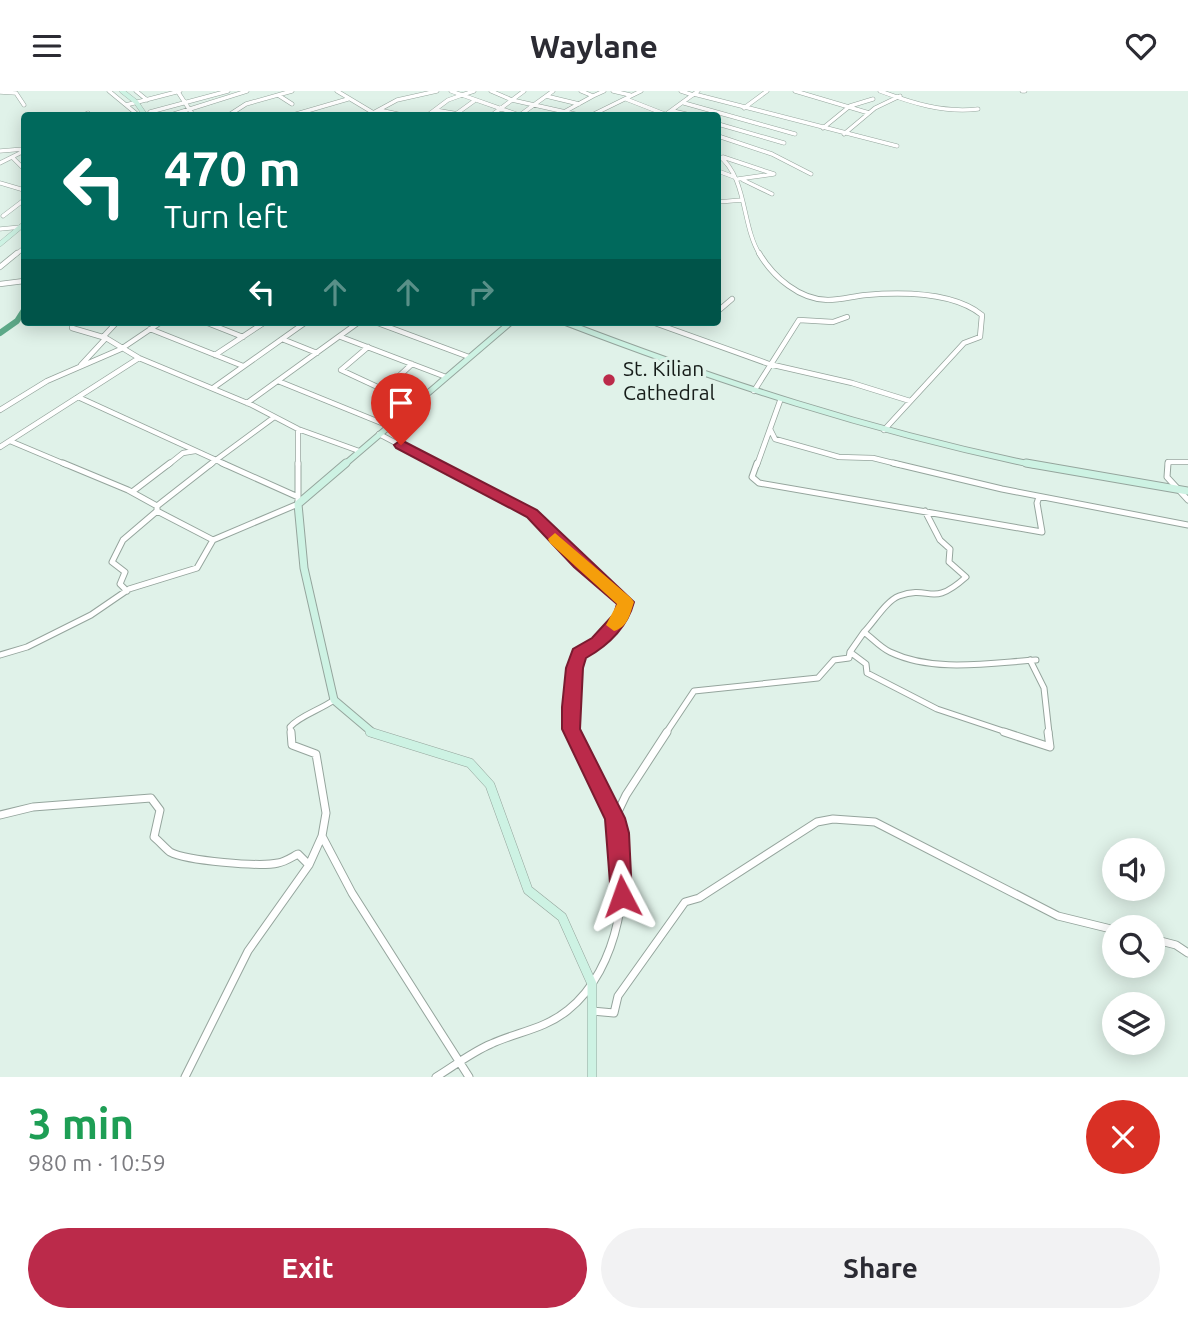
<!DOCTYPE html>
<html lang="en">
<head>
<meta charset="utf-8">
<style>
  :root { --surface:#fff; --page:#f2f2f3; --text:#2b2b33; --muted:#7c7c81; --accent:#bb2a4a }
  body { margin:0; font-family:Ubuntu,sans-serif; background:var(--page); color:var(--text); height:100vh; display:flex; flex-direction:column; font-size:26px; white-space:nowrap }
  * { box-sizing:border-box; margin:0 }
  p { font-size:23px; color:var(--muted) }
  .icon { flex:none; width:38px; height:38px; fill:none; stroke:currentColor; stroke-width:2; stroke-linecap:round; stroke-linejoin:round }
  .map { position:relative; height:986px; overflow:hidden }
  .side { display:flex; flex-direction:column; background:var(--surface); flex:1 }
  .side>* { flex:none }
  .guide { position:absolute; left:21px; top:21px; width:700px; height:214px; border-radius:7px; box-shadow:0 4px 18px #0003; background:#00695c; color:#fff; overflow:hidden }
  .fabs { position:absolute; left:1102px; top:747px; display:grid; gap:14px }
  .fabs a { display:grid; place-items:center; width:63px; height:63px; border-radius:50%; background:var(--surface); box-shadow:0 4px 18px #0003; font-size:35px }
  .pin { position:absolute; display:grid; place-items:center; width:60px; height:60px; color:#fff; margin:-72px -30px; border-radius:50% 50% 50% 0; rotate:-45deg; box-shadow:0 0 7px #0007 }
  .pin .icon { rotate:45deg }
  .me { position:absolute; width:77px; margin:-38px; rotate:356deg; stroke-linejoin:round; filter:drop-shadow(0 0 5px #0008) }
  .turn { display:flex; align-items:center; gap:24px; height:147px; padding:0 28px; font-size:32px }
  .turn .icon { width:91px; height:91px; stroke-width:2.5 }
  .turn b { display:block; font-size:49px; line-height:60px }
  .lanes { display:flex; align-items:center; height:66px; padding:0 28px; background:#0003; justify-content:center; gap:35px; direction:ltr }
  .lanes .off { opacity:.35 }
  .round { display:grid; place-items:center; flex:none; width:74px; height:74px; border-radius:37px; background:var(--page) }
  .summary { display:flex; align-items:center; justify-content:space-between; height:119px; padding:0 28px }
  h1 { font-size:42px; font-weight:700; line-height:52px; color:#1e9e55 }
  .action { display:flex; gap:14px; margin-top:auto; padding:14px 28px }
  .action a { flex:1; height:80px; border-radius:42px; background:var(--accent); color:#fff; font-size:28px; font-weight:700; line-height:80px; text-align:center }
  .action a+a { background:var(--page); color:var(--text) }
  header { display:flex; justify-content:space-between; align-items:center; height:91px; padding:0 28px; background:var(--surface); font-size:32px; font-weight:700 }
  .map>svg:first-child { display:block }
  .lines { fill:none; stroke-linecap:round; stroke-linejoin:round }
  .river { stroke:#5da988; stroke-width:6 }
  .street-far3-casing { stroke:#95a59d; stroke-width:4.5 }
  .street-far2-casing { stroke:#95a59d; stroke-width:6 }
  .street-far1-casing { stroke:#95a59d; stroke-width:7 }
  .street-casing { stroke:#95a59d; stroke-width:9 }
  .secondary-far3-casing { stroke:#95a59d; stroke-width:5 }
  .secondary-far2-casing { stroke:#95a59d; stroke-width:7 }
  .secondary-far1-casing { stroke:#95a59d; stroke-width:9 }
  .secondary-casing { stroke:#95a59d; stroke-width:10 }
  .street-far3 { stroke:#fff; stroke-width:3.5 }
  .street-far2 { stroke:#fff; stroke-width:4.5 }
  .street-far1 { stroke:#fff; stroke-width:5 }
  .street { stroke:#fff; stroke-width:7 }
  .secondary-far3 { stroke:#cdf2e3; stroke-width:4.5 }
  .secondary-far2 { stroke:#cdf2e3; stroke-width:5 }
  .secondary-far1 { stroke:#cdf2e3; stroke-width:7 }
  .secondary { stroke:#cdf2e3; stroke-width:9 }
  .route { fill:#bb2a4a; stroke:#7a1b30; stroke-width:2 }
  .slow { fill:#f59e0b }
  .poi-dot { fill:#bb2a4a; stroke:#e0f2e9; stroke-width:2.5 }
  .labels { text-anchor:middle; dominant-baseline:central; stroke-width:7; stroke-linejoin:round; paint-order:stroke }
  .poi-label { font-size:21px; fill:#161c19; stroke:#e0f2e9; text-anchor:start }
</style>
</head>
<body>
<header><svg class="icon" aria-label="menu" viewBox="0 0 24 24"><path d="M4 6h16M4 12h16M4 18h16"/></svg>Waylane<svg class="icon" aria-label="heart" viewBox="0 0 24 24"><path d="M12 20l-8-8c-3-5 5-10 8-4 3-6 11-1 8 4z"/></svg></header>
<div class="map">
<svg width="1188" height="986" viewBox="0 0 1188 986">
  <rect width="100%" height="100%" fill="#e0f2e9"/>
  <g class="lines">
    <!-- river -->
    <path class="river" d="M0,242L17,230L24,219"/>
    <!-- street-far3 casing -->
    <g class="street-far3-casing">
      <path id="street-far3" d="M109,0L138,24
        M136,0L147,9
        M337,0L377,24
        M451,0L462,4L474,0
        M491,0L512,9L579,24
        M581,0L593,5L604,0
        M613,0L630,4
        M681,0L693,4
        M795,0L869,22
        M880,0C912,12 943,22 978,18
        M1022,0H1025
        M0,1L16,2L24,14
        M178,1L193,24
        M694,3L897,55
        M278,4L292,13
        M546,5L579,13
        M626,8L667,24
        M684,12L795,43
        M126,14L180,0
        M744,17L767,0
        M379,19L402,24
        M435,19L464,24
        M673,20L690,24
        M564,21L593,5
        M373,22L397,9L437,0
        M456,23L474,10
        M84,24L88,22
        M152,24L150,21L228,0
        M171,24L247,0
        M229,24L246,13L292,0
        M293,24L348,8
        M428,24L448,9L462,4L519,24
        M492,24L524,0
        M520,24L553,0
        M592,24L641,0
        M665,24L698,0
        M718,33L784,52
        M823,37L850,15L873,8
        M844,43L875,17L900,5
        M718,45L772,63L811,83
        M0,60L24,58
        M718,64C748,87 741,134 760,164
        M723,66L774,83L738,88
        M13,67L24,78
        M0,72L24,60
        M718,80L734,86
        M743,89L772,103
        M0,92L24,99
        M718,111L742,109
        M3,125L24,109
        M0,138L21,136
        M15,164L24,157"/>
    </g>
    <!-- street-far2 casing -->
    <g class="street-far2-casing">
      <path id="street-far2" d="M759,162C773,186 800,209 828,209C841,209 854,205 866,204C902,201 953,201 982,224L980,246L964,252L884,339
        M0,176L17,162
        M0,193L24,190
        M718,220L732,208
        M72,231V237L106,247L139,267L252,314L298,338L359,360
        M205,231L243,246
        M375,231L469,266
        M652,231L769,273L852,292L910,310
        M150,238L243,275
        M103,246L117,231
        M341,246L446,286
        M282,248L317,262
        M368,256L341,279L384,299L412,273
        M215,264L265,231
        M81,274L106,247
        M278,290L389,335
        M213,297L306,231
        M754,300L799,229L833,231L847,226
        M78,306L216,369L273,327
        M247,312L359,231
        M0,319L47,290L121,258L161,231
        M298,338V374
        M770,338L775,348L839,366L873,367L901,374
        M379,343L438,374
        M10,350L67,374
        M0,356L139,267
        M168,374L183,362L195,360
        M210,374L216,369L226,374
        M757,374L780,310
        M1168,374V371H1188"/>
    </g>
    <!-- street-far1 casing -->
    <g class="street-far1-casing">
      <path id="street-far1" d="M63,372L128,399L157,415
        M212,372L157,415V420L213,449
        M222,372L298,406
        M434,372L532,423L580,472L626,511L608,541L579,563L572,594L573,642
        M757,372L752,386L759,392L1042,441L1037,412L1039,406
        M893,372L1002,398L1188,434
        M1168,372L1167,386L1188,409
        M132,401L170,372
        M925,420L940,449L950,458L949,471L966,486C930,518 932,493 899,505C886,510 874,531 864,541C872,547 881,557 890,561C934,582 989,572 1036,569
        M127,500L120,493L125,481L112,471L123,449L157,420
        M864,541L850,561L866,573L867,582L937,618L1009,642
        M0,564L27,556L91,524L129,498L197,477L213,449L298,413V372
        M1030,569L1044,597L1049,642
        M291,642L290,636C299,625 320,619 334,609
        M666,642L694,600L818,587L834,569L849,567L850,561"/>
    </g>
    <!-- street casing -->
    <g class="street-casing">
      <path id="street" d="M291,641L292,654L316,663L326,722L322,745L352,802L469,986
        M1004,641L1050,656L1048,641
        M0,724L33,716L151,707L160,719L154,746C159,750 165,757 170,761C187,770 260,776 278,772C285,771 292,766 298,763L309,774
        M615,727L626,704L667,641
        M1153,848L1176,854L1188,862
        M592,920L614,922L618,905L685,811L699,807L817,731L833,728L875,731L1058,825L1115,839
        M185,986L248,860L309,774L322,745
        M436,986C454,975 472,961 491,953C517,941 545,938 568,919C619,879 634,786 615,727C606,697 586,668 572,641"/>
    </g>
    <!-- secondary-far3 casing -->
    <g class="secondary-far3-casing">
      <path id="secondary-far3" d="M122,0L136,11L145,24
        M0,153L24,133"/>
    </g>
    <!-- secondary-far2 casing -->
    <g class="secondary-far2-casing">
      <path id="secondary-far2" d="M564,231C720,291 871,340 1034,374
        M344,374L511,231"/>
    </g>
    <!-- secondary-far1 casing -->
    <g class="secondary-far1-casing">
      <path id="secondary-far1" d="M346,372L298,413L304,477L334,609L373,642
        M1026,372L1188,400"/>
    </g>
    <!-- secondary casing -->
    <g class="secondary-casing">
      <path id="secondary" d="M370,641L470,672L490,694L528,799L562,826L592,893V986"/>
    </g>
    <!-- street-far3 -->
    <use href="#street-far3" class="street-far3"/>
    <!-- street-far2 -->
    <use href="#street-far2" class="street-far2"/>
    <!-- street-far1 -->
    <use href="#street-far1" class="street-far1"/>
    <!-- street -->
    <use href="#street" class="street"/>
    <!-- secondary-far3 -->
    <use href="#secondary-far3" class="secondary-far3"/>
    <!-- secondary-far2 -->
    <use href="#secondary-far2" class="secondary-far2"/>
    <!-- secondary-far1 -->
    <use href="#secondary-far1" class="secondary-far1"/>
    <!-- secondary -->
    <use href="#secondary" class="secondary"/>
  </g>
  <!-- route -->
  <path class="route" d="M401,349L537,419L634,511C627,537 609,554 586,567L583,577L580,638L625,727L629,742L632,805L629,812L622,815L615,812L611,805L605,728L562,638V616L566,577L573,558L592,547L614,523L617,513L574,476L527,426L396,357L394,354Z"/>
  <!-- slow -->
  <path class="slow" d="M555,442L631,507L634,511C630,523 628,536 614,540L606,534L617,513L550,452L548,448Z"/>
  <!-- markers -->
  <circle class="poi-dot" cx="609" cy="289" r="7"/>
  <g class="labels">
    <!-- poi labels -->
    <g class="poi-label">
      <text x="623" y="277">St. Kilian<tspan x="623" dy="24">Cathedral</tspan></text>
    </g>
  </g>
</svg>
<div class="fabs">
<a><svg class="icon" aria-label="sound" viewBox="0 0 24 24"><path d="M4 9h4l5-4v14l-5-4H4zM17 9q2 3 0 6"/></svg></a>
<a><svg class="icon" aria-label="search" viewBox="0 0 24 24"><circle cx="10" cy="10" r="6"/><path d="M15 15l6 6"/></svg></a>
<a><svg class="icon" aria-label="layers" viewBox="0 0 24 24"><path d="M12 4l9 5-9 5-9-5zM3 14l9 5 9-5"/></svg></a>
</div>
<div class="pin" style="left:401px;top:354px;background:#d93025"><svg class="icon" aria-label="arrive" viewBox="0 0 24 24"><path d="M6 21V4h12l-3 4 3 4H6"/></svg></div>
<svg class="me" style="left:622px;top:805px" viewBox="-20 -20 40 40"><path d="M0-17L14 15 0 8-14 15z" fill="#bb2a4a" stroke="#fff" stroke-width="4"/></svg>
<div class="guide">
<div class="turn"><svg class="icon" aria-label="left" viewBox="0 0 24 24"><path d="M17 20v-9H6M10 6l-5 5 5 5"/></svg><div><b>470 m</b>Turn left</div></div>
<div class="lanes"><svg class="icon" aria-label="left" viewBox="0 0 24 24"><path d="M17 20v-9H6M10 6l-5 5 5 5"/></svg><svg class="icon off" aria-label="ahead" viewBox="0 0 24 24"><path d="M12 20V5M6 11l6-6 6 6"/></svg><svg class="icon off" aria-label="ahead" viewBox="0 0 24 24"><path d="M12 20V5M6 11l6-6 6 6"/></svg><svg class="icon off" aria-label="right" viewBox="0 0 24 24"><path d="M7 20v-9h11M14 6l5 5-5 5"/></svg></div>
</div>
</div>
<section class="side">
<div class="summary"><div><h1>3 min</h1><p>980 m · 10:59</p></div><a class="round" style="background:#d93025;color:#fff"><svg class="icon" aria-label="close" viewBox="0 0 24 24"><path d="M6 6l12 12M18 6L6 18"/></svg></a></div>
<div class="action"><a>Exit</a><a>Share</a></div>
</section>
</body>
</html>
